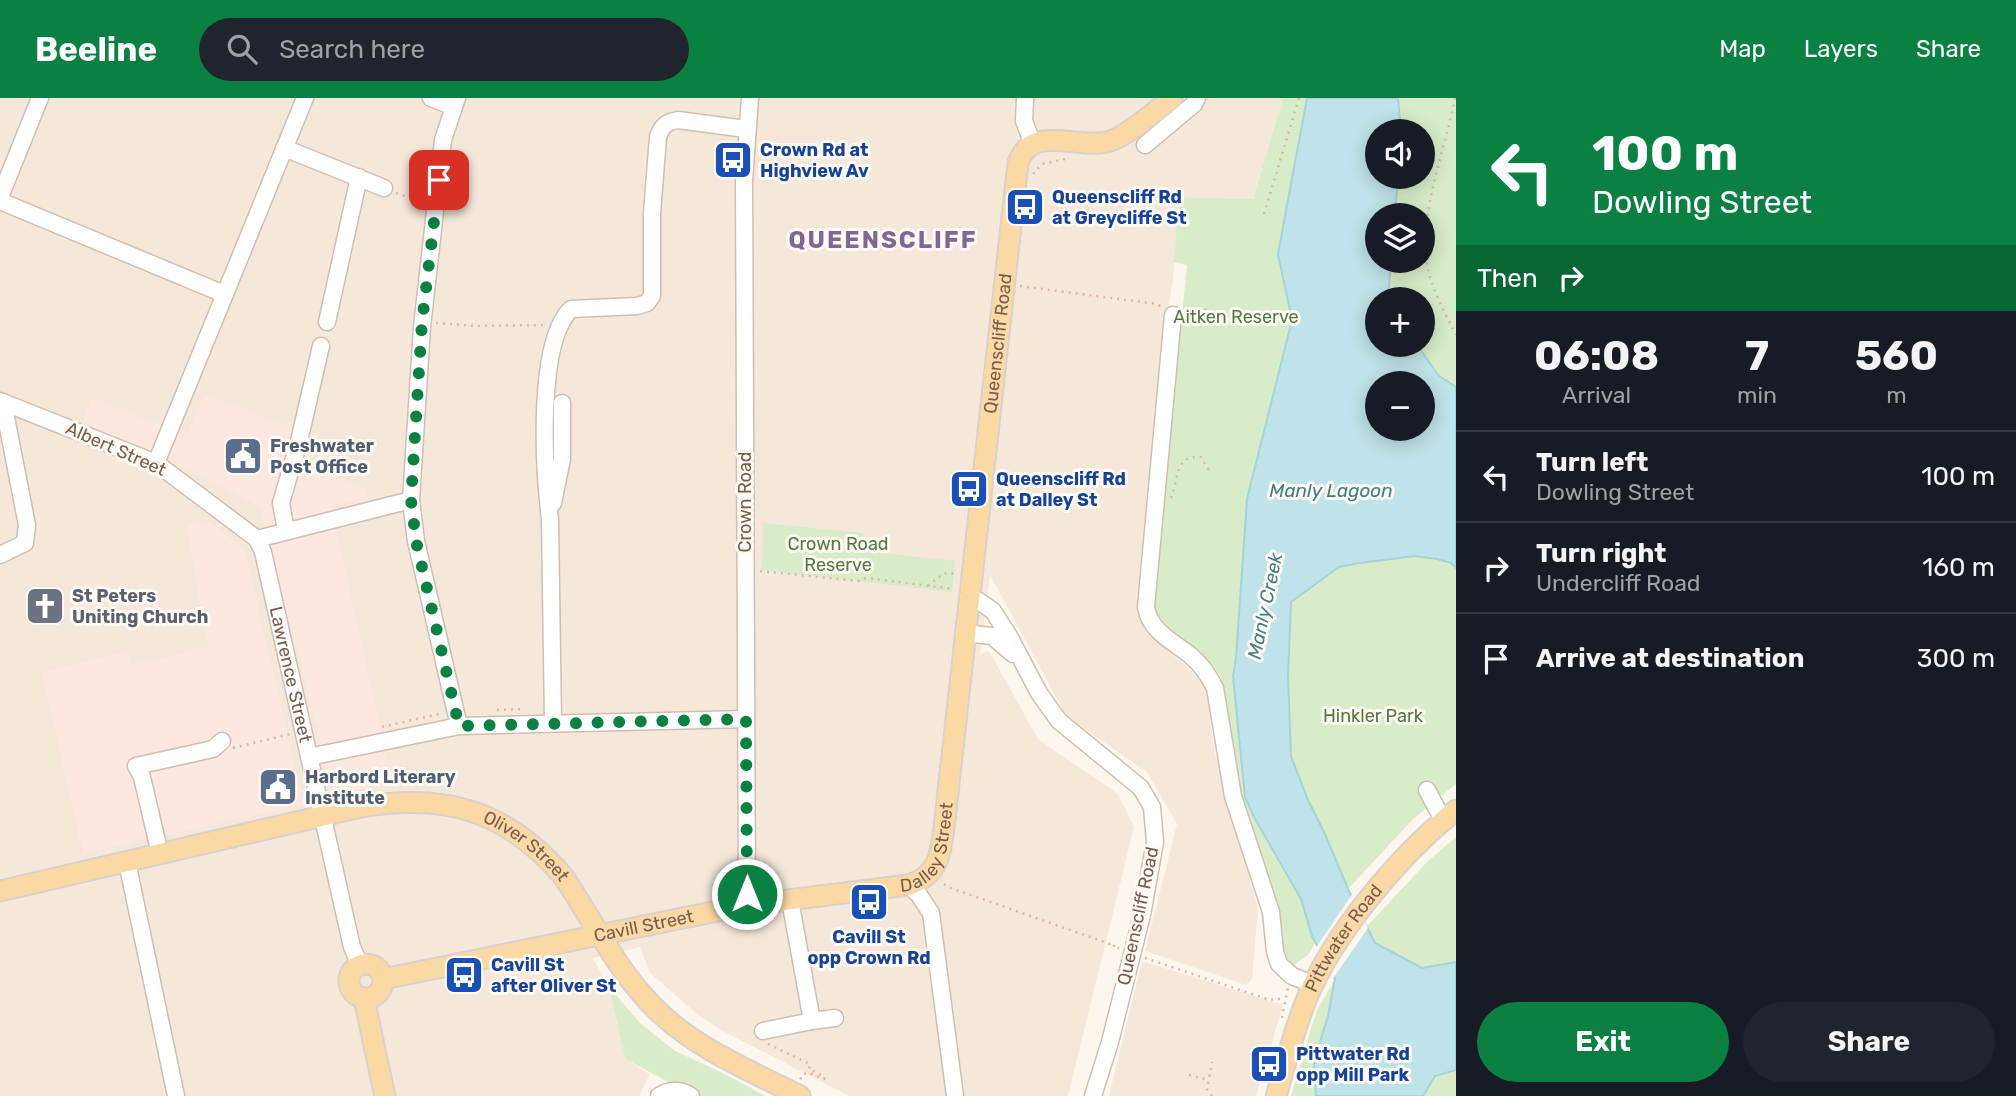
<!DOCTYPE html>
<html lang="en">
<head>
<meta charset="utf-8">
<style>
  :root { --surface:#171b24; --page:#20242c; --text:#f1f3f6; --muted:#9ea1a6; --line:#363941; --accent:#0b8043 }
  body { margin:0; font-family:Rubik,sans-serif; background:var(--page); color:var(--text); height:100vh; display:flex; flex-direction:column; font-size:26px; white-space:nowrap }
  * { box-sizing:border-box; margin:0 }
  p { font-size:23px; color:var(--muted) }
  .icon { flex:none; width:38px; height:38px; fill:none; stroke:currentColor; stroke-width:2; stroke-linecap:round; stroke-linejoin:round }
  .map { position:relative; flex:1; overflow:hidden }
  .side { display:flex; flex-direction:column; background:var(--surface); width:560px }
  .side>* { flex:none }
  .banner { background:#0b8043; color:#fff; overflow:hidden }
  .buttons { position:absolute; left:1365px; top:21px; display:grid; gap:14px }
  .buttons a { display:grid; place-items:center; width:70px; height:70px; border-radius:50%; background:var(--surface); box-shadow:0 4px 18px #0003; font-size:35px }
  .pin { position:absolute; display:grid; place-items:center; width:60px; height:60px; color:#fff; margin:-30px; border-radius:14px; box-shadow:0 4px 10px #0006 }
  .me { position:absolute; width:77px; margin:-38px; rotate:0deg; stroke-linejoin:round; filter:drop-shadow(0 0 5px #0008) }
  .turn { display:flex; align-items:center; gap:24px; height:147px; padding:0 21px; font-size:32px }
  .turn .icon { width:91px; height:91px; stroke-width:2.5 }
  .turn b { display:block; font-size:49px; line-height:60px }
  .then { display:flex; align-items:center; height:66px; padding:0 21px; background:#0003; gap:14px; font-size:26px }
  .eta { display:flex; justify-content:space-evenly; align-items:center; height:119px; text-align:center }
  .eta b { font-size:42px; font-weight:700; line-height:49px }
  .cta { display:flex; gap:14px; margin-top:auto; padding:14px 21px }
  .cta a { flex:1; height:80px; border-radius:42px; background:var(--accent); color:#fff; font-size:28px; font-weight:700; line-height:80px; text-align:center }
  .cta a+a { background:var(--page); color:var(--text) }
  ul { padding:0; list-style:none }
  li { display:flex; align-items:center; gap:21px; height:91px; padding:0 21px; border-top:2px solid var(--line) }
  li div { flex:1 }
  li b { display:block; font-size:26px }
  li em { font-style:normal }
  header { display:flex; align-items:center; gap:42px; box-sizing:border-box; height:98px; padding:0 35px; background:var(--accent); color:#fff }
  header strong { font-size:33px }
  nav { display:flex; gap:38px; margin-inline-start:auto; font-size:24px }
  .search { width:490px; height:63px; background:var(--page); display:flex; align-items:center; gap:18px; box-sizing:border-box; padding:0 24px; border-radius:38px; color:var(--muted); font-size:26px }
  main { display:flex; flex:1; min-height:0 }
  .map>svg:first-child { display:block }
  .residential { fill:#f5e8da }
  .commercial { fill:#fde8e0 }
  .green { fill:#d8ecc9 }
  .water { fill:#bfe3e8; stroke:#a5d3da; stroke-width:2; fill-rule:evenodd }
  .pier { fill:#fdf6ec }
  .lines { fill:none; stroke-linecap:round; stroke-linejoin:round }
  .minor-casing { stroke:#d1beb0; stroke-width:19 }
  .major-casing { stroke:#dad1cd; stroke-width:23 }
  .path { stroke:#d9b8a5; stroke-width:2.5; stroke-dasharray:2 5; stroke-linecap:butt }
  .minor { stroke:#fff; stroke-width:16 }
  .major { stroke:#fbd9a5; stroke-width:19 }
  .route { stroke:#0b8043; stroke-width:12; stroke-dasharray:0 21.6 }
  .labels { text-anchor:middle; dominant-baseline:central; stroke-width:6; stroke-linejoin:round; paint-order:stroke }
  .transit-label { font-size:18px; font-weight:bold; fill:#164399; stroke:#fffaf3; text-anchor:start }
  .park-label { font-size:18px; fill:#537a41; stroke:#fffaf3 }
  .street-label { font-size:18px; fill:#7a5c4d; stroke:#fffaf3 }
  .service-label { font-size:18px; font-weight:bold; fill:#4e5e75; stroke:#fffaf3; text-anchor:start }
  .worship-label { font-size:18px; font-weight:bold; fill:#5b616d; stroke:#fffaf3; text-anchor:start }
  .water-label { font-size:19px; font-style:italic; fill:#437c86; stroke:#fffaf3 }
  .district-label { font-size:24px; font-weight:bold; letter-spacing:2px; fill:#846695; stroke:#fffaf3 }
</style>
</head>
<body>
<header>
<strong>Beeline</strong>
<div class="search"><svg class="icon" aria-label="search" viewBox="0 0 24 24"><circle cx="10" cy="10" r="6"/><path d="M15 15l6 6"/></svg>Search here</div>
<nav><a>Map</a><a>Layers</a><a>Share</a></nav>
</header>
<main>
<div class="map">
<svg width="1456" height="998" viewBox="0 0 1456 998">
  <rect width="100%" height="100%" fill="#fdf6ec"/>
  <!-- residential -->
  <path class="residential" d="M0,0H1283L1253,101L1179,99L1173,181L1159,265L1137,506L1146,535L1205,584L1215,655L1258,811L1252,881L1246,887L1145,853L1177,726L1147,674L1067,619L990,477L980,556L989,553L1038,641L1118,696L1134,729L1068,998H849L723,933L696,915L650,875L640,849L593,860L609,889L625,961L650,976L639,998H0Z
    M1142,863L1283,907L1256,998H1109Z"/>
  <!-- commercial -->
  <path class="commercial" d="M205,296L298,333L292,360L367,391V399L331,408L392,684L340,696L333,691L260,408L177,366L83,324L92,300L163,328L188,335Z
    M210,424L244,451L304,706L83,755L42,574L127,554L130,567L208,550L187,428Z"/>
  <!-- green -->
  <path class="green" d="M1283,0H1307L1278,156L1292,222L1247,401L1236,560L1233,578L1270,749L1301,801L1315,845L1308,857L1292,868L1286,864L1233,685L1220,577L1203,559L1156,523L1152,516L1187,167L1174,164L1179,99L1253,101Z
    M1398,0H1456V289L1439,278L1417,247H1423V201H1388L1391,163H1423V117H1395L1398,79H1423V33H1401Z
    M763,425L864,435V453L955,463L952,494L762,472Z
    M1415,458C1429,460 1445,460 1456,470V686L1414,720L1348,791L1326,736L1308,702L1291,658L1288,578L1291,504L1339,469Z
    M1456,739V864L1422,870L1375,845L1367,828L1428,763Z
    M1335,881L1329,918L1314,963L1316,998H1291L1316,914Z
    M609,889L640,925L675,953L725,976L765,998H695L625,961Z
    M1456,972V998H1423L1435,978Z"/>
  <!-- water -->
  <path class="water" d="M1307,0H1398L1401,33H1377V79H1398L1395,117H1377V163H1391L1388,201H1377V247H1417L1439,278L1456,289V470L1451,465L1437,461L1415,458L1360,465L1339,469L1291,504L1288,578L1291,658L1308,702L1325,736L1348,791L1375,845L1422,870L1456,864V972L1435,978L1423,998H1316L1314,963L1328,918L1335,881L1312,838L1301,801L1254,719L1245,699L1233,578L1236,560L1247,401L1292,222L1278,156ZM1377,285H1423V331H1377Z"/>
  <!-- pier -->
  <path class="pier" d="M1353,795L1368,830L1332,882L1315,851Z"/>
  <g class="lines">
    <!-- minor casing -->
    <g class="minor-casing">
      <g id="minor">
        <path d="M431,0L454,9"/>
        <path d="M457,0L443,42L422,229L411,402L416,443L459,628"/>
        <path d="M1025,0L1024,23L1033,46"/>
        <path d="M1145,47L1194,6L1197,0"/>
        <path d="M284,50L384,90"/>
        <path d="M0,99L40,0"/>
        <path d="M0,103L224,196"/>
        <path d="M1173,217L1146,509C1150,534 1173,543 1191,558C1202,567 1209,578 1215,590L1233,698L1271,814L1275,854L1279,866L1292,878L1313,886"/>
        <path d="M327,224L359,79"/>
        <path id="s1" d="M0,303L156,365L257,441L263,454L352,849L360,867"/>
        <path d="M156,365L305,0"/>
        <path d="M553,405L562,361V305"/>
        <path d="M286,432L281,405L299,343L321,248"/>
        <path d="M257,441L411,402"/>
        <path d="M0,457L25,445L27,427L3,304"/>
        <path d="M968,500L979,503L993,513L1009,538L1039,595L1059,623L1141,690L1152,709L1155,744L1142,817L1110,944L1093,998"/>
        <path d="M964,535L992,538L1013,556"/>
        <path d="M553,625L550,421C544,373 536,245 571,211L637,208L647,205L652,198V115L658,39C662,27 667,24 678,22L746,31"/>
        <path d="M309,659L459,628L746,621"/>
        <path d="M1427,692L1443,722"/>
        <path d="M160,756L142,679L136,668L213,651L222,643"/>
        <path d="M127,764L176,998"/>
        <path d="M909,787L919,797L931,815L955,998"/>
        <path d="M747,807L744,83L750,0"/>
        <path d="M812,923L835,920"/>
        <path d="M763,933L812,923L790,802"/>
        <path d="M659,998C670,991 680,991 691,998"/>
      </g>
    </g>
    <!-- major casing -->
    <g class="major-casing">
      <g id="major">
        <path id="s2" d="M0,793L361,709C445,695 506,712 563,778C594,824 620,879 662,917C701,953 753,974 800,998"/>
        <circle cx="366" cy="883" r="17"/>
        <path id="s3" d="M383,881L747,807L909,787C939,776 940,758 944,730L1018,65C1032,24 1080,53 1110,43C1127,38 1157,12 1172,0"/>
        <path d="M364,901L385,998"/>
        <path id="s4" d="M1276,998C1286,965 1294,932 1307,900C1335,833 1400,757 1456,712"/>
      </g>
    </g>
    <!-- path -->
    <path class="path" d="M1455,0C1447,44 1419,119 1426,161C1430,188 1444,213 1456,237
      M1033,76L1042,66L1070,60
      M396,95L423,105
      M1264,116L1299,0
      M1020,188L1157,206L1163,210
      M1185,217L1193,218L1211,209
      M436,225L476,228L545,227
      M1171,400C1179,381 1174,357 1201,359L1209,372
      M760,473L858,483L866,480L954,491
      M928,488L944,475L956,476
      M497,612L522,611
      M382,629L443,615
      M233,650L290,636
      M944,786L948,789L1110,846L1113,845L1115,851L1119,850
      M1145,860L1270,902L1285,900
      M1282,920L1288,889
      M768,946L810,966L809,971L825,979L824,981L809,975L803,976L800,982
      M1189,977L1209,982
      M1212,998L1207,991L1212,964"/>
    <!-- minor -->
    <use href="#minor" class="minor"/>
    <!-- major -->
    <use href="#major" class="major"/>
  </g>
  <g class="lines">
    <!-- route -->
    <path class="route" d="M439,82L422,224L411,402L416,443L459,628L746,621L747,796"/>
  </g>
  <!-- icons -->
  <defs>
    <g id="bus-square" transform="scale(2.0125)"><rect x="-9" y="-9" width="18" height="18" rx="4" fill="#1a4fb4" stroke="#fffaf3"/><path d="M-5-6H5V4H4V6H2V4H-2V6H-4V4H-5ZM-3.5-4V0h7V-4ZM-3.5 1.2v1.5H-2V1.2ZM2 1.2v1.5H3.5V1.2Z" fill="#fff"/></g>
    <g id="civic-square" transform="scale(2.0125)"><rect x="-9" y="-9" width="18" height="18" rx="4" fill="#5c6f8a" stroke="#fffaf3"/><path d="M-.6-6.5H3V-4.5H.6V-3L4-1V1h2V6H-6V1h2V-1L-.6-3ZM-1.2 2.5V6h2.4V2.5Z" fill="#fff"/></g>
    <g id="church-square" transform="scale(2.0125)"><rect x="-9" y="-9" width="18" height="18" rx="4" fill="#6b7280" stroke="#fffaf3"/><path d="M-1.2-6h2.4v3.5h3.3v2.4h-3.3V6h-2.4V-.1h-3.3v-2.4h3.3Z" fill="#fff"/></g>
  </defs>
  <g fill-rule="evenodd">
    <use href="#bus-square" x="733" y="62"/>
    <use href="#bus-square" x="1025" y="109"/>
    <use href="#civic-square" x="243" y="358"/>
    <use href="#bus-square" x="969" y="391"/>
    <use href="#church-square" x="45" y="508"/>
    <use href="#civic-square" x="278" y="689"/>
    <use href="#bus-square" x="869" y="804"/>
    <use href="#bus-square" x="464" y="877"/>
    <use href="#bus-square" x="1269" y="966"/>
  </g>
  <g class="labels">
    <!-- transit labels -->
    <g class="transit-label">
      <text x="760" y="52">Crown Rd at<tspan x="760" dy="21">Highview Av</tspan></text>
      <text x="1052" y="99">Queenscliff Rd<tspan x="1052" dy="21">at Greycliffe St</tspan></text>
      <text x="996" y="381">Queenscliff Rd<tspan x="996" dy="21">at Dalley St</tspan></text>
      <text x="869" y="839" text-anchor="middle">Cavill St<tspan x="869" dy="21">opp Crown Rd</tspan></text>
      <text x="491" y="867">Cavill St<tspan x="491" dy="21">after Oliver St</tspan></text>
      <text x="1296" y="956">Pittwater Rd<tspan x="1296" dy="21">opp Mill Park</tspan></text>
    </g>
    <!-- park labels -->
    <g class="park-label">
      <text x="1236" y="219">Aitken Reserve</text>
      <text x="838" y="446">Crown Road<tspan x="838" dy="21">Reserve</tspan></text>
      <text x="1373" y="618">Hinkler Park</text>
    </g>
    <!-- street labels -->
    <g class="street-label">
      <text stroke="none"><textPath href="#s3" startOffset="1094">Queenscliff Road</textPath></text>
      <text transform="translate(116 351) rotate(24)">Albert Street</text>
      <text transform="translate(745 404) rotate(-90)">Crown Road</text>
      <text stroke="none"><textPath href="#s1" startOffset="434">Lawrence Street</textPath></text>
      <text stroke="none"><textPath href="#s3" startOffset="579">Dalley Street</textPath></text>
      <text stroke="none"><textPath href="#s2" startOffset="548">Oliver Street</textPath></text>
      <text transform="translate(1138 818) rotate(-78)">Queenscliff Road</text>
      <text stroke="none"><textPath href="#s3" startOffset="266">Cavill Street</textPath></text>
      <text stroke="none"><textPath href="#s4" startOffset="173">Pittwater Road</textPath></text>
    </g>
    <!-- service labels -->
    <g class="service-label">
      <text x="270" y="348">Freshwater<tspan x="270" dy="21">Post Office</tspan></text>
      <text x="305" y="679">Harbord Literary<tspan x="305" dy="21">Institute</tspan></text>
    </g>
    <!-- worship labels -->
    <g class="worship-label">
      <text x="72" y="498">St Peters<tspan x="72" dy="21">Uniting Church</tspan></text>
    </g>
    <!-- water labels -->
    <g class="water-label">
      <text x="1331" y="392">Manly Lagoon</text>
      <text transform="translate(1265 508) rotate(-78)">Manly Creek</text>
    </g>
    <!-- district labels -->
    <g class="district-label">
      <text x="883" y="142">QUEENSCLIFF</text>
    </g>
  </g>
</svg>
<div class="buttons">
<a><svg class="icon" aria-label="sound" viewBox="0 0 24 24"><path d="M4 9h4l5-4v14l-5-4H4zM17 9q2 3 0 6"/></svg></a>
<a><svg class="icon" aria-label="layers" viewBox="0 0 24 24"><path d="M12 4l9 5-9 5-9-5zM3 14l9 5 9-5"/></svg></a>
<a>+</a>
<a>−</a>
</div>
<div class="pin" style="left:439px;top:82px;background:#d93025"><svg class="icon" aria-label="arrive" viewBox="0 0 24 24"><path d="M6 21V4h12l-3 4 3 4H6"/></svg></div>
<svg class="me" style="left:747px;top:796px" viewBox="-20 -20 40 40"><circle r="17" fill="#0b8043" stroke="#fff" stroke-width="3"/><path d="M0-11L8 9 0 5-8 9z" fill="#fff"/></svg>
</div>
<section class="side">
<div class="banner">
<div class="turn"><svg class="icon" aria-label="left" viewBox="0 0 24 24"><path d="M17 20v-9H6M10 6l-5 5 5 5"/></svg><div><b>100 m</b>Dowling Street</div></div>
<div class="then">Then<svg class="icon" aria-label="right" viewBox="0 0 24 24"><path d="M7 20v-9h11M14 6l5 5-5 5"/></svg></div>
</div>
<div class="eta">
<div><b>06:08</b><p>Arrival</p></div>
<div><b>7</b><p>min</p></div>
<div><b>560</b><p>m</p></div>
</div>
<ul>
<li><svg class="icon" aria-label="left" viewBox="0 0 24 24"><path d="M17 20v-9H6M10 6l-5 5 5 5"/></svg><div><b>Turn left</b><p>Dowling Street</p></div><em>100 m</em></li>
<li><svg class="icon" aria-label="right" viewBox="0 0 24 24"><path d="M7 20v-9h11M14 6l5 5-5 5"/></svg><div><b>Turn right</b><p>Undercliff Road</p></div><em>160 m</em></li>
<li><svg class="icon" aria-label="arrive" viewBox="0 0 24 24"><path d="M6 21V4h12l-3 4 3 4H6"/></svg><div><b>Arrive at destination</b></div><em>300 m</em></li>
</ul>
<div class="cta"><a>Exit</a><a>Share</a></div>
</section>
</main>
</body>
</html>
